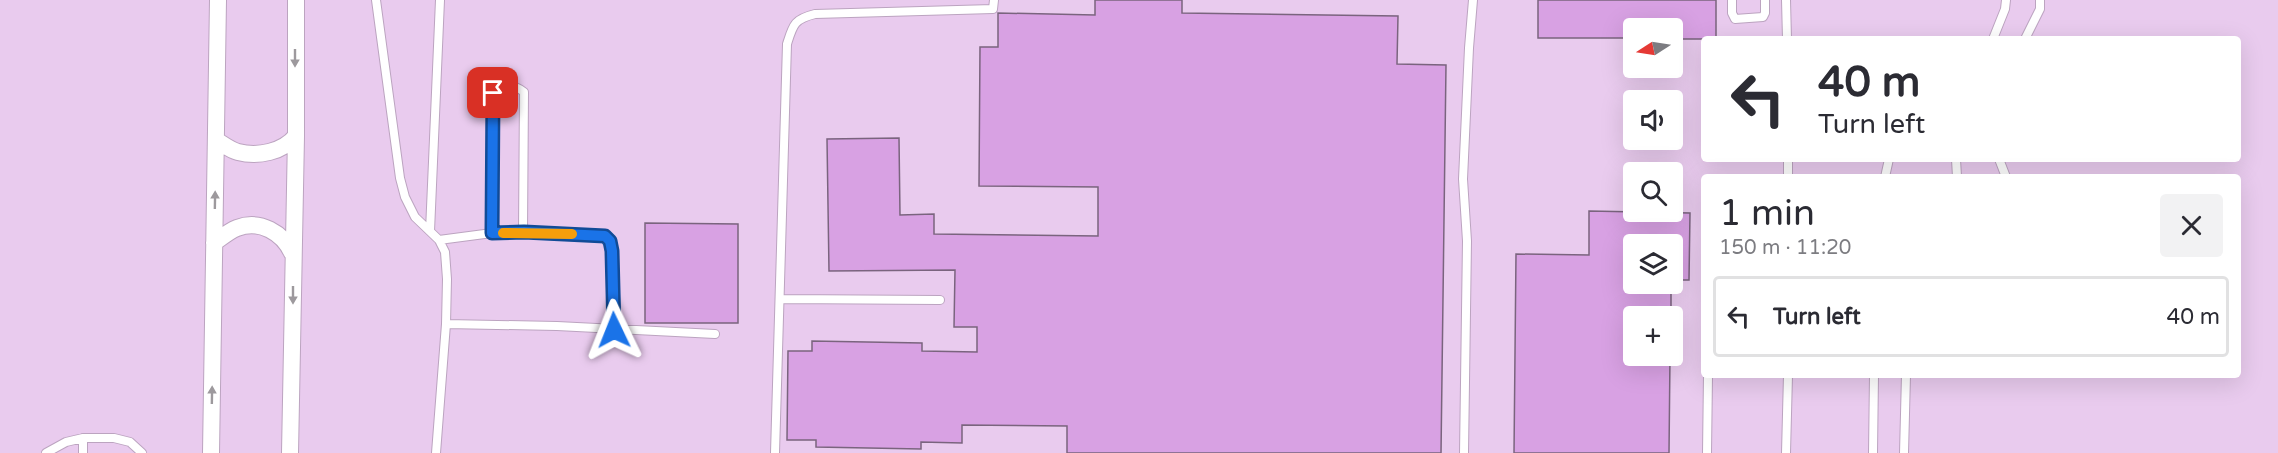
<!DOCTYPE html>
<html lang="en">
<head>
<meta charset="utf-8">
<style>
  :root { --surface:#fff; --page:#f2f2f3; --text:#2b2b33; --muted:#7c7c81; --line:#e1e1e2 }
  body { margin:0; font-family:"Varela Round",sans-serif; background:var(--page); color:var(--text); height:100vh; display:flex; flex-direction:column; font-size:22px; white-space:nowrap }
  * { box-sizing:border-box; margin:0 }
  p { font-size:20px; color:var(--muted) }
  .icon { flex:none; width:33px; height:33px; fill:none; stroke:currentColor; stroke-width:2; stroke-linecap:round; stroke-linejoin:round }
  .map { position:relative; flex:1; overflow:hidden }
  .sheet { position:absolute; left:1701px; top:174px; width:540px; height:204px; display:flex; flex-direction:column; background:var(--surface); border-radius:6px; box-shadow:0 6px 24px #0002 }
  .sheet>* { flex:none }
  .hud { position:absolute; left:1701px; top:36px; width:540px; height:126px; border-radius:6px; box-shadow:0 6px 24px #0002; background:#fff; color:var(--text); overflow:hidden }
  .needle { width:39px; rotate:258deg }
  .buttons { position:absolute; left:1623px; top:18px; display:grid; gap:12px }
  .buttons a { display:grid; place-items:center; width:60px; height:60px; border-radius:6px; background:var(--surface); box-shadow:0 6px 24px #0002; font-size:30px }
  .pin { position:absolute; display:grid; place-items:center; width:51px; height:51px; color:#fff; margin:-26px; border-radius:12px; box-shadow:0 3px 9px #0006 }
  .me { position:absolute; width:66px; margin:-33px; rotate:358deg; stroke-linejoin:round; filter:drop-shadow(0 0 4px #0008) }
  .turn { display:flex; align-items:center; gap:21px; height:126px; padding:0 18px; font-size:27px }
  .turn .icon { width:78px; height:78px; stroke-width:2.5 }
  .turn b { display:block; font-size:42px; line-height:51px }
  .round { display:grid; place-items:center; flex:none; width:63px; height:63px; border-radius:6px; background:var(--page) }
  .summary { display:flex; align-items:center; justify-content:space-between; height:102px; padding:0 18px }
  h1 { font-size:36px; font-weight:600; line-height:45px }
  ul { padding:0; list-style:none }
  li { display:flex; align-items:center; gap:18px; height:81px; margin:0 12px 9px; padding:0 6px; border:3px solid var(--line); border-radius:6px }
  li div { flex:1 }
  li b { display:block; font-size:22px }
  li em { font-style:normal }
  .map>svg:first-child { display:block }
  .built { fill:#e9cbee; fill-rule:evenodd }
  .building { fill:#d8a1e3; stroke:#7a647e; stroke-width:1.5 }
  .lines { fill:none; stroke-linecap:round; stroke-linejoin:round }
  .service-casing { stroke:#bca4c0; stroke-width:10 }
  .minor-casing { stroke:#bca4c0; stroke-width:18 }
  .service { stroke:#fff; stroke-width:8 }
  .minor { stroke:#fff; stroke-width:16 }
  .oneway { fill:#9d999d }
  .route-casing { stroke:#114b97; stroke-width:15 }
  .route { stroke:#1a73e8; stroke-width:10 }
  .slow { stroke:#f59e0b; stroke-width:10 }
</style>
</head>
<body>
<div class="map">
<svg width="2278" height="453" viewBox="0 0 2278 453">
  <rect width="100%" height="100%" fill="#f0d7f4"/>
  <!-- built -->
  <path class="built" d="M0,0H2278V453H0ZM1634,28H1672V68H1634ZM1704,39H2238V159H1704ZM1634,100H1672V140H1634ZM1634,172H1672V212H1634ZM1704,177H2238V375H1704ZM1634,244H1672V284H1634ZM1634,316H1672V356H1634Z"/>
  <!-- building -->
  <path class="building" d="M1095,0H1182V13L1398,16L1397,64L1446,65L1441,453H1067V426L962,425V443L921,442V449L816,447V440H787L788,351H812V341L922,343V351L977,352V327H954L955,270L829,271L827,139L899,138L900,215L934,214V234L1098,236V187L979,186L980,47H998V13L1095,15Z
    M1538,0H1716V39H1672V28H1634V38H1538Z
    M1589,211L1690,213L1689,280H1672V244H1634V284H1671V316H1634V356H1670L1669,453H1514L1516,254L1589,255Z
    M645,223L738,224V323H645Z"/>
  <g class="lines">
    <!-- service casing -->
    <g class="service-casing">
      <path id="service" d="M376,0L400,178L405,197L415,217L439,240L445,252L447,279L446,324L436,453
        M1732,0V13L1735,19L1763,17L1765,13V0
        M1786,0L1787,39
        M1993,39L2005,9L2006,0
        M2025,39L2040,9V0
        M1788,159V177
        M1956,159L1957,177
        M1999,159L2006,177
        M1885,177L1889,159
        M430,231L440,0
        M492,233V101C495,85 512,82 524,92L523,232
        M439,240L492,233L523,232L605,236L610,241L612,251L614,330
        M781,299L940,300
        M446,324L557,326L715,334
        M46,453L66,442L83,438H114L130,442L142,453
        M83,453V438
        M775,453L787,44C793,25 794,19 815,14L993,9L994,0
        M1464,453L1467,241L1463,179L1469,48L1473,0
        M1707,453L1708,375
        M1786,453L1788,375
        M1873,453L1874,375
        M1904,453L1906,375"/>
    </g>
    <!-- minor casing -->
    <g class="minor-casing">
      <path id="minor" d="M216,140C223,144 230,150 238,152C258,157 283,152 296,136
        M214,243C221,238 229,231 237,228C260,219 283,233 292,253
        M211,453L218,0
        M290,453L296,136V0"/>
    </g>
    <!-- service -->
    <use href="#service" class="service"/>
    <!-- minor -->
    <use href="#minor" class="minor"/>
  </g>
  <!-- one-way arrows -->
  <defs><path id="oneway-solid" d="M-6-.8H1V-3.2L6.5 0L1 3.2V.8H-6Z" transform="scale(1.5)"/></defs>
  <g class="oneway">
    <use href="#oneway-solid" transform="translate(295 58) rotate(90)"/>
    <use href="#oneway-solid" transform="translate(215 200) rotate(-89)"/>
    <use href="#oneway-solid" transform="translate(293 295) rotate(90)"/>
    <use href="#oneway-solid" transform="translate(212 395) rotate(-89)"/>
  </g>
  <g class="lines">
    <!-- route casing -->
    <g class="route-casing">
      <path id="route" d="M493,93L492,233L524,232L605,236L610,241L612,251L614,330"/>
    </g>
    <!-- route -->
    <use href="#route" class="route"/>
    <!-- slow -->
    <path class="slow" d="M503,233L572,234"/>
  </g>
</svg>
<div class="buttons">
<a><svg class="needle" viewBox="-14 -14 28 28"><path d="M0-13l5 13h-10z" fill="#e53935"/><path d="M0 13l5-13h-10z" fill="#7c7c81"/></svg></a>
<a><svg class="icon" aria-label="sound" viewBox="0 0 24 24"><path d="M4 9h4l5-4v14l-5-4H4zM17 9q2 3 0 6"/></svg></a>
<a><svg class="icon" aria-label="search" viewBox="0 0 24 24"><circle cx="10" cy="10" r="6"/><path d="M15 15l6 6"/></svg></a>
<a><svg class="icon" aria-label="layers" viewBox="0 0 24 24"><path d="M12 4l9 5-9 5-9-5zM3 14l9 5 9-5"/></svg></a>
<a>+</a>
</div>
<div class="pin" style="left:493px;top:93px;background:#d93025"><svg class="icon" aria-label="arrive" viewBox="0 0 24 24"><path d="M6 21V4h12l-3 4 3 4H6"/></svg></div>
<svg class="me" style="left:614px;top:330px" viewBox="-20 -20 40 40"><path d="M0-17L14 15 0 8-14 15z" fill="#1a73e8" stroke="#fff" stroke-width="4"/></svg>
<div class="hud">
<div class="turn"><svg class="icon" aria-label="left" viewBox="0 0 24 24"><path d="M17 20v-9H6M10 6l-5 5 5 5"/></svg><div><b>40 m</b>Turn left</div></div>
</div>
<section class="sheet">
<div class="summary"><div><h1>1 min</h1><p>150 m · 11:20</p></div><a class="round"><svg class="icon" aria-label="close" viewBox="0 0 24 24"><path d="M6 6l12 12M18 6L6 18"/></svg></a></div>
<ul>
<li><svg class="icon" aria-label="left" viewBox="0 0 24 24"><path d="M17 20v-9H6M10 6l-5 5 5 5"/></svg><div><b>Turn left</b></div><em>40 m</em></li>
</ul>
</section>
</div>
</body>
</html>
